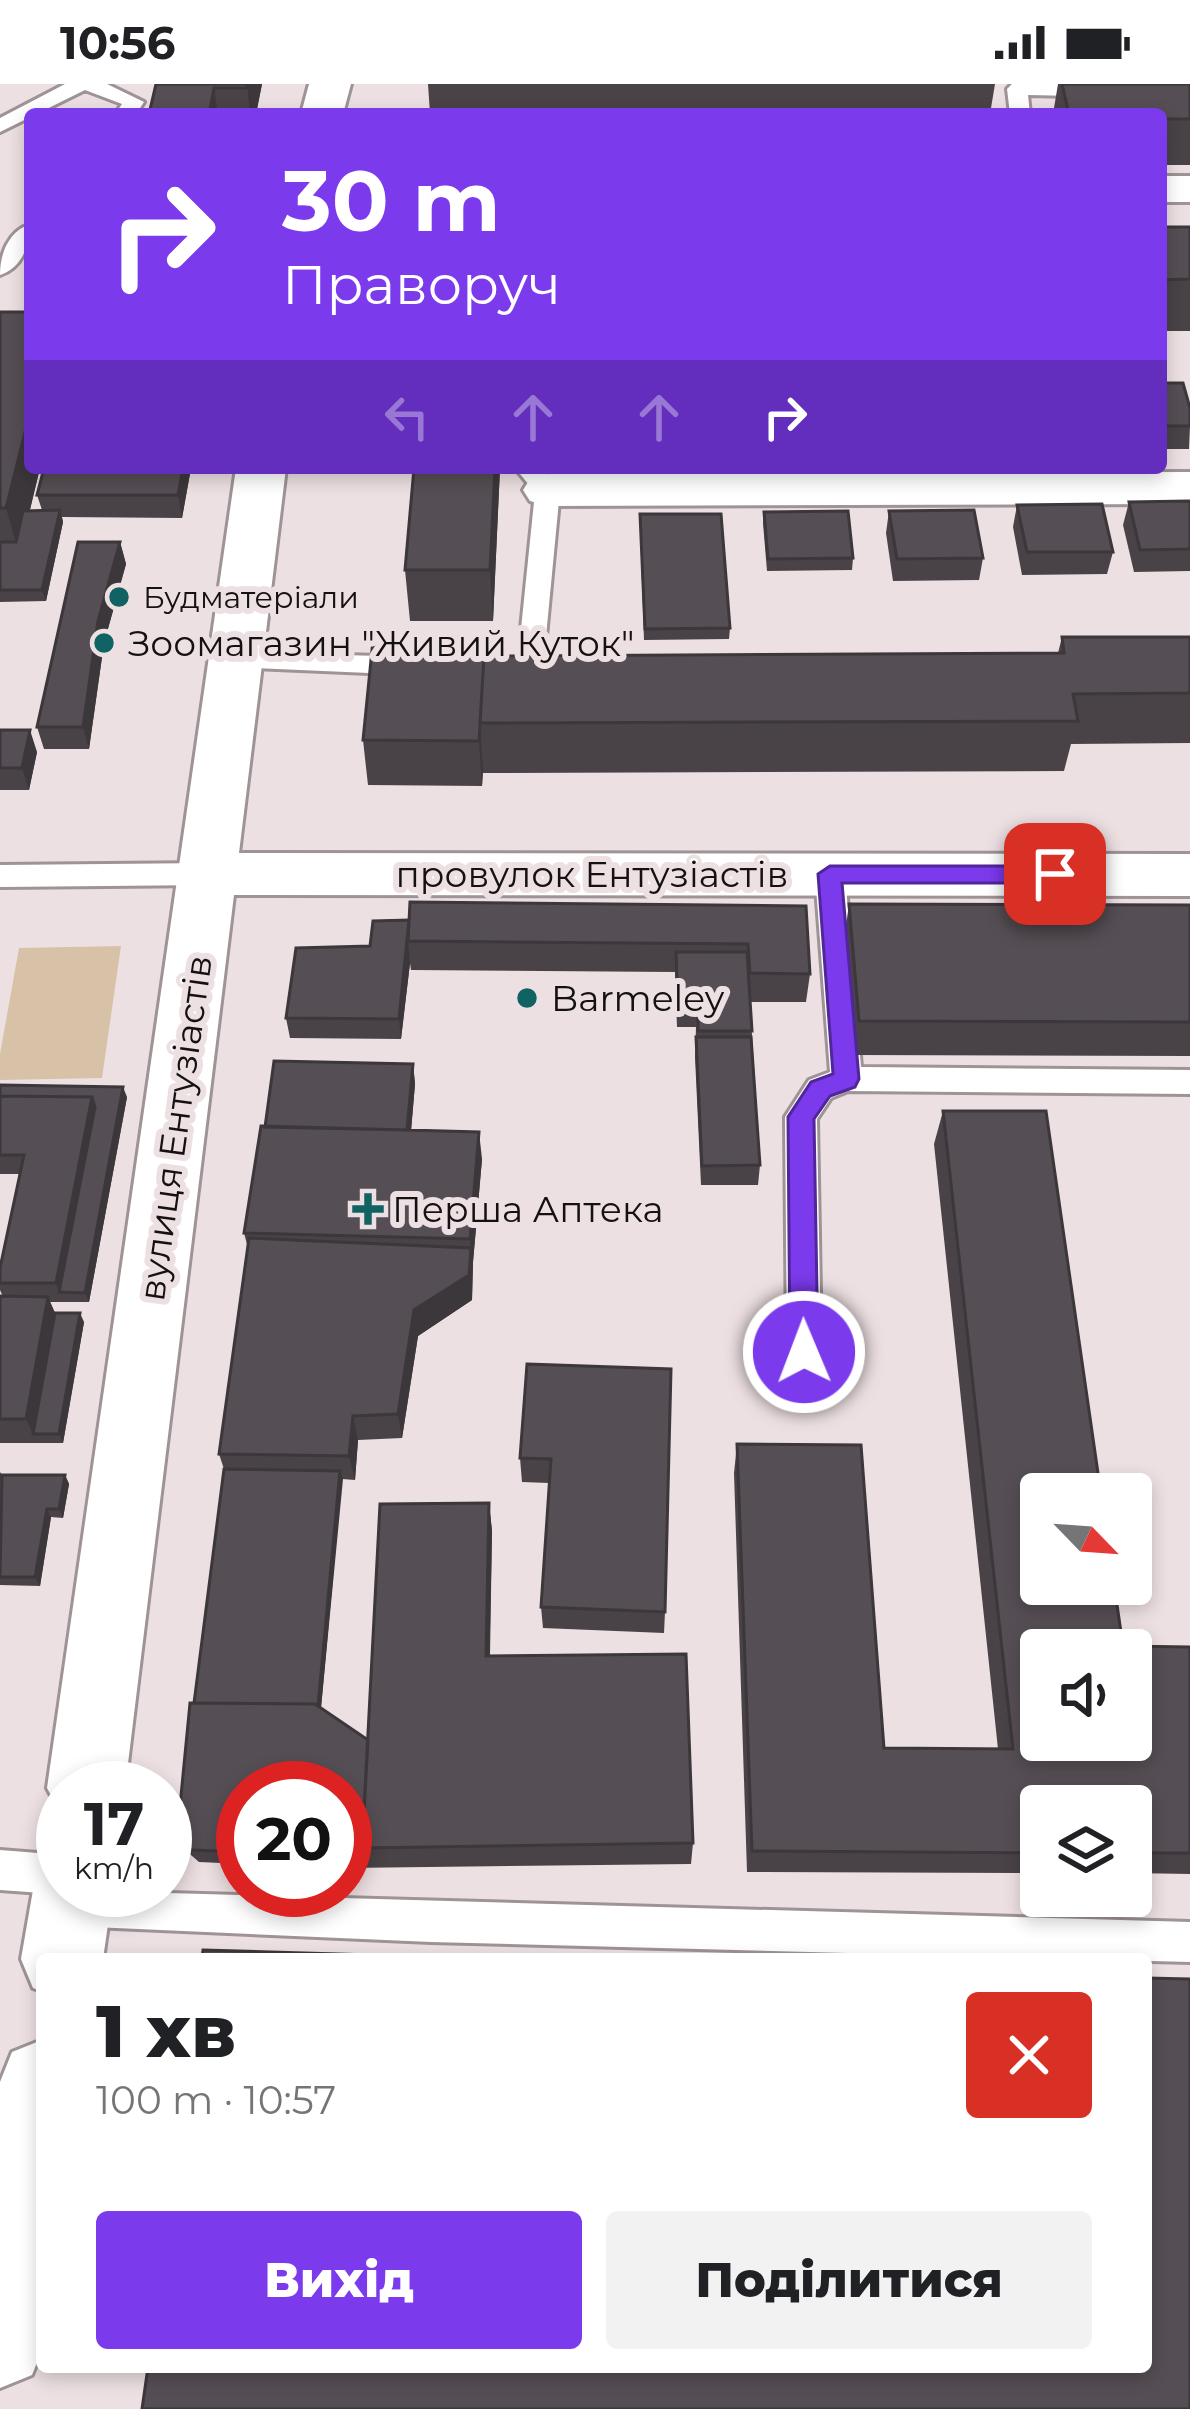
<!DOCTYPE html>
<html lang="uk">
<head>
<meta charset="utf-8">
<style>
  :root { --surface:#fff; --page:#f2f2f2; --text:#202124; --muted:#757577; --accent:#7c3aed }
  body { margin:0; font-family:Montserrat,sans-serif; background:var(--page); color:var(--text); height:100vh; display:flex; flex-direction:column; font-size:45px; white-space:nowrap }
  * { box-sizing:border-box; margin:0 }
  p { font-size:39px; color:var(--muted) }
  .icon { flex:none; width:66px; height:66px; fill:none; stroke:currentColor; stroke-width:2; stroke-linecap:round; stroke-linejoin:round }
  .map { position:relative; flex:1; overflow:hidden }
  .details { position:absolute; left:36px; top:1869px; width:1116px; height:420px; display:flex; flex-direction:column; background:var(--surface); border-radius:12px; box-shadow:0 6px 18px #0003 }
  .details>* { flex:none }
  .banner { position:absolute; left:24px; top:24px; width:1143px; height:366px; border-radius:12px; box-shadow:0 6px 18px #0003; background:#7c3aed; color:#fff; overflow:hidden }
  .needle { width:78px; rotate:115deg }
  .buttons { position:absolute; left:1020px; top:1389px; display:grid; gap:24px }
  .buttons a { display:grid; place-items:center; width:132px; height:132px; border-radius:12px; background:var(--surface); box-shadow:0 6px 18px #0003; font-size:60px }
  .speed { position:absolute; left:36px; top:1677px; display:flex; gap:24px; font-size:60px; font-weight:700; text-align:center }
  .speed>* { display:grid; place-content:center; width:156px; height:156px; border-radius:50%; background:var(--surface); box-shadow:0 6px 18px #0003; line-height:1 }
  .speed small { font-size:30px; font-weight:400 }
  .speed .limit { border:18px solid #d22; background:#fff; color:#111 }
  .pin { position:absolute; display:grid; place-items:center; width:102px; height:102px; color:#fff; margin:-51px; border-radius:24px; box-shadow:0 6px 18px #0006 }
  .me { position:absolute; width:132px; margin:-66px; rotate:359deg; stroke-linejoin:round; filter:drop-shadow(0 0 9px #0008) }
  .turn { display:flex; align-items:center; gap:42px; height:252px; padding:0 60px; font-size:54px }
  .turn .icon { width:156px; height:156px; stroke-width:2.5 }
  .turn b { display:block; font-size:84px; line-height:102px }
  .lanes { display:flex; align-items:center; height:114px; padding:0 60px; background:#0003; justify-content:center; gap:60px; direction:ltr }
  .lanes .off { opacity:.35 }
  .round { display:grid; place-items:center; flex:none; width:126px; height:126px; border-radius:12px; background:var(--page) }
  .head { display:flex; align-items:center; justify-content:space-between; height:204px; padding:0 60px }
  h1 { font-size:72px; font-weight:800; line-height:90px }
  .button { display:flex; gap:24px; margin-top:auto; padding:24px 60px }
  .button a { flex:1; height:138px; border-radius:12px; background:var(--accent); color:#fff; font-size:48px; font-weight:800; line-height:138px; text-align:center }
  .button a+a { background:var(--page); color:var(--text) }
  .status { display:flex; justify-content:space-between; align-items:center; height:84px; padding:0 60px; background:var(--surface); direction:ltr }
  .status svg { height:33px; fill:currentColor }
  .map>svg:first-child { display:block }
  .green { fill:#d7c2a8 }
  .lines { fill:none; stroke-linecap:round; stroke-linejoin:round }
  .service-casing { stroke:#9e9395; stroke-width:6 }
  .minor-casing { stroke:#9e9395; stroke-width:6 }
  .service { fill:#fff; fill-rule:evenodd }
  .minor { fill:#fff; fill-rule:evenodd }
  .wall { fill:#494348 }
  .shaded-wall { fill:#3c373b }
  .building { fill:#554e54; stroke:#3c373b; stroke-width:3; fill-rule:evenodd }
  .route { fill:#7c3aed; stroke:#51269a; stroke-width:3 }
  .poi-dot { fill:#116263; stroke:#ede0e2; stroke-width:4.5 }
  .labels { text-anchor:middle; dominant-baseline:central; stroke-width:12; stroke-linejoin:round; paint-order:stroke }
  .far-poi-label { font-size:30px; fill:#151112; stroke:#ede0e2; text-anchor:start }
  .poi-label { font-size:36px; fill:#151112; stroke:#ede0e2; text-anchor:start }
  .street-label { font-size:36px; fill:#151112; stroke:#ede0e2 }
</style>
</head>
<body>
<div class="status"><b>10:56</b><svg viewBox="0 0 49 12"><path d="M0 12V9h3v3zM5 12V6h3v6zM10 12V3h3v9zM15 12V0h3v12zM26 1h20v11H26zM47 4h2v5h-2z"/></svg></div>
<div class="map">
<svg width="1190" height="2325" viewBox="0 0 1190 2325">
  <rect width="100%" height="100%" fill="#ede0e2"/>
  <!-- green -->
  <path class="green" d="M121,862L102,994L0,996V970L19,864Z"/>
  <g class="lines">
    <!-- service casing -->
    <g class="service-casing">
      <path id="service" d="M65,0H107L144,18L136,30H115L122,20L85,6L0,48V34Z
        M1012,0H1143L1121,13L1028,11L1030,30H1010L1007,5Z
        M30,140C30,161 22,184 0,191C0,170 8,148 30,140Z
        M515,384H541L560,406L543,584L530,593L517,584L535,408Z
        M237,568L415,573L428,582L415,591L228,583L224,577Z
        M210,779L225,790L210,801L0,803V781Z
        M830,779L845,790L861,983L1190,986V1010L848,1007L831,1014L817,1035L821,1268L816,1278L804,1283L792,1278L787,1268L785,1033L809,996L830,988L815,790Z
        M0,1766L63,1771V1806L1190,1838V1878L431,1858L71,1842L57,1836L51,1822L56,1810L0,1806Z"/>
    </g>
    <!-- minor casing -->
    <g class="minor-casing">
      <path id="minor" d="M309,0H351L343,30H301Z
        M1161,92H1190V118H1161Z
        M236,384H286L239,769L1190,770V812L234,811L125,1704H63V1733L47,1704Z
        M1190,388V420L548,422L530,417L523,406L530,395L548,390Z
        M63,1770V1806H113L103,1875H42V1907L33,1904L21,1875L33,1806L45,1778Z
        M42,1956V2266L32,2291L0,2304V1998L12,1968Z"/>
    </g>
    <!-- service -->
    <use href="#service" class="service"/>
    <!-- minor -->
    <use href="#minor" class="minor"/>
  </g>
  <!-- wall -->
  <path class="wall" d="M156,0H262L256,30H149Z
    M428,0H995L990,30H430Z
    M1058,0H1190V81H1161V30H1053Z
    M1161,143H1190V247H1161Z
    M0,228L30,384H40L30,426H42L37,411L44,384H191L182,434L62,433L63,438L46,517L0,518Z
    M1161,299L1190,342L1189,365H1161Z
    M355,384H500L493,537H410L405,486L414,387H356Z
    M1190,417V487L1134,488L1123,441L1129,418Z
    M1017,421L1113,468L1107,490L1022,491L1013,443Z
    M889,427L983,474L979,496L893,497L886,449Z
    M764,428L853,474L852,486L767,487L763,439Z
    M640,442L730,544L729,555L644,556Z
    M120,458L126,480L104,559L89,665H44L37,643Z
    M1062,553H1190V659L1071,660L1064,687L483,689V686L482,702L368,701L363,656L486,572L1058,569Z
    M0,646L37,668L29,706H0Z
    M849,820L1190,821V972L853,971L844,856Z
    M806,822L810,890L806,918H750L760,1081L758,1101H701L695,973L696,943H677L675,888L411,886L410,879L401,955L290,954L286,934L370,862L373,837Z
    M413,980L415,1000L411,1046L482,1075L473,1178L472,1216L418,1252L402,1354L358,1356L355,1396L342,1395L321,1624L368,1656L489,1419L492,1447L490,1572L693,1759L691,1780L345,1784V1704H243V1780L199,1778L184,1765L177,1753L224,1385L219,1370L248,1164L244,1149L265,1043Z
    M0,1001L127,1013L89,1218H50L55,1229L84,1238L63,1359H0V1212L3,1213L0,1206V1184L20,1090H0Z
    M943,1027L1123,1562L1190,1563V1790L1131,1789V1722H1041V1789L747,1788L734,1389L737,1360L884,1664L998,1665L934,1060Z
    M527,1280L665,1528L664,1549L543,1544L541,1523L549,1399L522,1398L520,1374Z
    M0,1388L2,1391H65L69,1400L63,1434L51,1433L40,1502L0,1501Z"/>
  <!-- shaded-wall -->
  <path class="shaded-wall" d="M247,0H262L256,30H250Z
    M214,4L218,30H209Z
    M30,328V384H40L19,470L6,424Z
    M183,384H191L182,434L178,411Z
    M495,384H500L493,537L490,486Z
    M60,426L63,438L46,517L42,506Z
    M120,458L126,480L104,559L89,665L83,643L98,537Z
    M480,641L483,686L482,702L479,657Z
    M30,646L37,668L29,706L22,684Z
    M408,858L410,879L401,955L399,935Z
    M413,980L415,1000L409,1071L406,1052Z
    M123,1003L127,1013L89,1218L85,1209Z
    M92,1013L99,1033L59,1208L56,1199Z
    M479,1048L482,1075L473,1178L472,1216L418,1252L402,1354L398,1330L414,1226L471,1167L470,1155Z
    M48,1213L59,1238L33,1350L26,1335Z
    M80,1229L84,1238L63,1359L59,1350Z
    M353,1332L358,1356L355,1396L349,1372Z
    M340,1387L343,1395L320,1634L318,1627Z
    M65,1391L69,1400L63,1434L59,1425Z
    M489,1419L492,1447L489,1597L486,1572Z
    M47,1425L51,1433L40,1502L35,1493Z"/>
  <!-- building -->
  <path class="building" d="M156,0H247L246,4H214L209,30H149Z
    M1062,0H1190V35H1161V30H1069Z
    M1161,143H1190V195L1161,196Z
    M30,210V328L6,424H0V228H25Z
    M1161,299H1183L1190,324V342H1161Z
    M44,384H183L178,411H37Z
    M414,384H495L490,486H405Z
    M1190,417V465L1140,466L1129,418Z
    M1102,420L1113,468H1027L1017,421Z
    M60,426L42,506H0V458H16L23,427Z
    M974,426L983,474L897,475L889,427Z
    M848,427L853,474L768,475L764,428Z
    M640,430H721L730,544L645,545Z
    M78,458H120L98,537L83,643H37Z
    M1062,553H1190V609L1073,610L1078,637L480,639L484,572L1064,569Z
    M373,556H485L479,657L363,656Z
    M0,646H30L22,684H0Z
    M410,818L806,822L810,890L750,889L748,860L408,857Z
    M849,820L1190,821V938L859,937Z
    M409,836L399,935L286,934L296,864L370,862L373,837Z
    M676,868H747L752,947H698V922L678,923Z
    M696,953H751L760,1081L702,1082Z
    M274,977L413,980L407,1046L265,1043Z
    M0,1001L123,1003L85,1209L59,1208L95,1023L92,1013L0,1012Z
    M0,1012L92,1013L56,1199H0V1184L24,1071H0Z
    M943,1027H1046L1101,1410H1041V1500H1114L1123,1562L1190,1563V1769H1131V1722H1041V1769L752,1767L737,1360L861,1361L884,1664L1013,1665ZM1041,1566H1131V1656H1041Z
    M261,1042L479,1048L470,1155L244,1149Z
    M249,1154L471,1164L469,1191L414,1226L398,1330L353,1332L349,1372L219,1370Z
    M0,1212L48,1213L26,1335H0Z
    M55,1229H80L59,1350H33Z
    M527,1280L671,1285L665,1528L541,1523L551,1375L520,1374Z
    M224,1385L340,1387L318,1622L315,1620L194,1619Z
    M2,1391H65L59,1425H47L35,1493H0Z
    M489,1419L486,1572L686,1570L693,1759L362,1764L380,1420Z
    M190,1619L315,1620L368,1656L362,1764L365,1773L345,1772V1704H243V1768L192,1766L177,1753Z
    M203,1866L506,1875H202Z
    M1146,1894L1190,1895V2325H142L148,2283H1146Z"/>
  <!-- route -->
  <path class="route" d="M830,782H1055L1067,790L1055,799H842L859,995L855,1003L830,1012L814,1035L818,1268L814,1276H794L790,1268L788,1033L811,998L833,990L818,790Z"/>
  <!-- markers -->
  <g class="poi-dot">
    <circle cx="119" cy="513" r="12"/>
    <circle cx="104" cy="559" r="12"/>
    <circle cx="527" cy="914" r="12"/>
    <path d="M362 1107h12v12h12v12h-12v12h-12v-12h-12v-12h12z"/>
  </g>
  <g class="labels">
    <!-- far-poi labels -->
    <g class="far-poi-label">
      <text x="143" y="513">Будматеріали</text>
    </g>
    <!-- poi labels -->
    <g class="poi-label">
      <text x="128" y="559">Зоомагазин "Живий Куток"</text>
      <text x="551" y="914">Barmeley</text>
      <text x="392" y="1125">Перша Аптека</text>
    </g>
    <!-- street labels -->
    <g class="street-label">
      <text x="592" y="790">провулок Ентузіастів</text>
      <text transform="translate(175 1044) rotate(-82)">вулиця Ентузіастів</text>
    </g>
  </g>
</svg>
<div class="buttons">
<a><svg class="needle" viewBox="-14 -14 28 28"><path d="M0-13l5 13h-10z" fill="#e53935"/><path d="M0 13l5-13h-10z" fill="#757577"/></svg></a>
<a><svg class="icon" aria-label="sound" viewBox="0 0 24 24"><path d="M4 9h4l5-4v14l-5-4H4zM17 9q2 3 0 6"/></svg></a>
<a><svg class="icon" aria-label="layers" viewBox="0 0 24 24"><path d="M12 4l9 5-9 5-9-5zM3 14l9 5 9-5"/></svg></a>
</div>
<div class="speed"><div>17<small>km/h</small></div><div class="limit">20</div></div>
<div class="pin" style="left:1055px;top:790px;background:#d93025"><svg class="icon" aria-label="arrive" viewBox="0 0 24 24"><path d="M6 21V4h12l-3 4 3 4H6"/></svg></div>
<svg class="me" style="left:804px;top:1268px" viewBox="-20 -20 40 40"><circle r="17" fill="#7c3aed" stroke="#fff" stroke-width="3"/><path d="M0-11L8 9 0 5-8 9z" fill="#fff"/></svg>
<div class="banner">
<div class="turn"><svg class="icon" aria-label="right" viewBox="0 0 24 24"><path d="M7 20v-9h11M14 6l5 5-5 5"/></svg><div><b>30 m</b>Праворуч</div></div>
<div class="lanes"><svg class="icon off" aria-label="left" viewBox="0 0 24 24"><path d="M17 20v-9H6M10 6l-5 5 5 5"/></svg><svg class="icon off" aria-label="ahead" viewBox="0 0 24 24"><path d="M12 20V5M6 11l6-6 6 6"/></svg><svg class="icon off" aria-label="ahead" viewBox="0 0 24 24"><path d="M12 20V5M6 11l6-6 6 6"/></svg><svg class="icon" aria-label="right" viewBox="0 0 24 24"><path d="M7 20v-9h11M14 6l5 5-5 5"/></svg></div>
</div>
<section class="details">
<div class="head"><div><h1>1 хв</h1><p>100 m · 10:57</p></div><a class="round" style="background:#d93025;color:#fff"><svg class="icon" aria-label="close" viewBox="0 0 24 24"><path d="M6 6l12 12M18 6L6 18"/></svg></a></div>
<div class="button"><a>Вихід</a><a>Поділитися</a></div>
</section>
</div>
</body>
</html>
